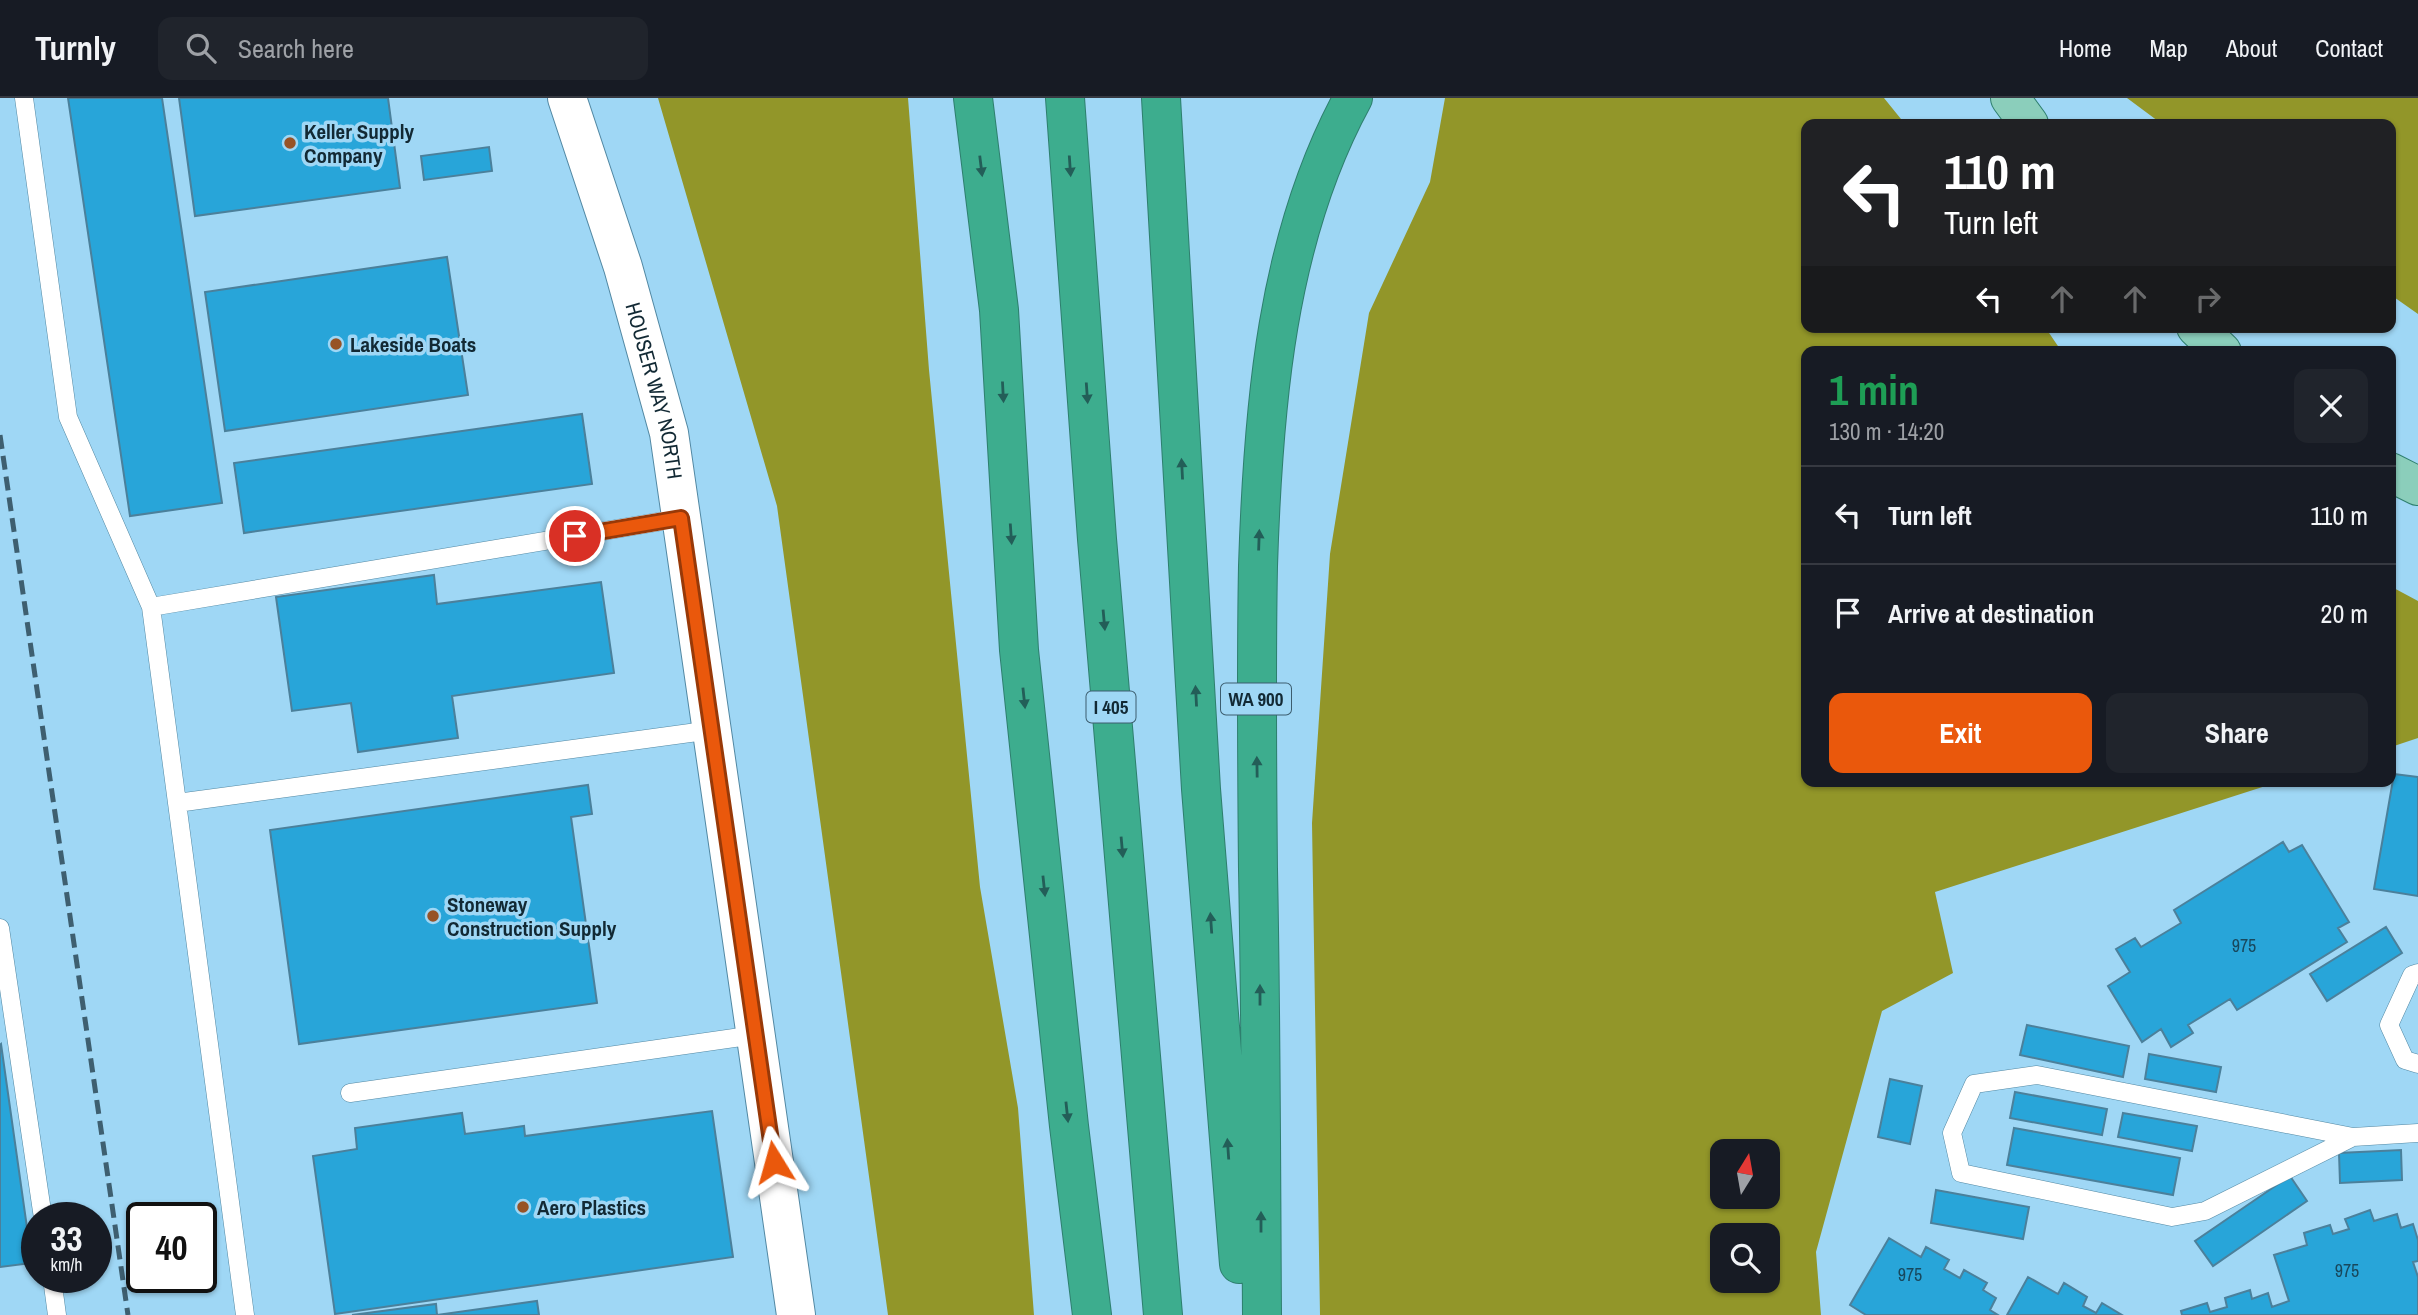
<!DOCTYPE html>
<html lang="en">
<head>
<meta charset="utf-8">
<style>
  :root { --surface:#171b24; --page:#20242c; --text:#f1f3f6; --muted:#9ea1a6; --line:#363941; --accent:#ea580c }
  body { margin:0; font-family:"Archivo Narrow",sans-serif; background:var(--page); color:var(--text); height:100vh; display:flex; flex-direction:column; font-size:26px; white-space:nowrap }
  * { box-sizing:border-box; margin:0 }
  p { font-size:23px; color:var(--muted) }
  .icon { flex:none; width:38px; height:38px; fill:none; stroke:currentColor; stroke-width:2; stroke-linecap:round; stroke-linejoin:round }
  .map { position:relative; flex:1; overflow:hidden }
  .sheet { position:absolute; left:1801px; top:248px; width:595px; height:441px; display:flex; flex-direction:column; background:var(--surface); border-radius:14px; box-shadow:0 2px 5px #0004 }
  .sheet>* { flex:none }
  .guide { position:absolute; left:1801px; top:21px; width:595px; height:214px; border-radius:14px; box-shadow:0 2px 5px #0004; background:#202124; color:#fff; overflow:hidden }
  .needle { width:46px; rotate:11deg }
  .buttons { position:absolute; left:1710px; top:1041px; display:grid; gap:14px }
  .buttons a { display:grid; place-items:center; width:70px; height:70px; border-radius:14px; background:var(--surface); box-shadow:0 2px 5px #0004; font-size:35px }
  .speed { position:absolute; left:21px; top:1104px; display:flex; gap:14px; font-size:35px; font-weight:700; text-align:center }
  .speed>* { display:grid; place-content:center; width:91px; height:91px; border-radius:50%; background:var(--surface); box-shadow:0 2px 5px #0004; line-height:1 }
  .speed small { font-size:18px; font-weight:400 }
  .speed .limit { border:4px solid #111; border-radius:10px; background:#fff; color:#111 }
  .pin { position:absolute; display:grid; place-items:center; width:60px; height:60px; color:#fff; margin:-30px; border:4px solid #fff; border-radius:50%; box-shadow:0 2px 7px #0007 }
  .me { position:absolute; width:77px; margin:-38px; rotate:352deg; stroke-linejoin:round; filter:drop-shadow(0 0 5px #0008) }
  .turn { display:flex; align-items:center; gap:24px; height:147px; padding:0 28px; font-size:32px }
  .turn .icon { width:91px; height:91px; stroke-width:2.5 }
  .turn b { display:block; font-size:49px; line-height:60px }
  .lanes { display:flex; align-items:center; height:66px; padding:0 28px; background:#0003; justify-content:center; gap:35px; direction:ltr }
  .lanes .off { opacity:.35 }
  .round { display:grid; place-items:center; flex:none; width:74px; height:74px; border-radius:14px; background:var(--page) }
  .head { display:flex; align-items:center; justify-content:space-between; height:119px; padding:0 28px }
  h1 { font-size:42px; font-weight:700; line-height:52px; color:#1e9e55 }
  .primary-button { display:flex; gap:14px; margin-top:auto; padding:14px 28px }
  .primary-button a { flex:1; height:80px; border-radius:14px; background:var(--accent); color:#fff; font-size:28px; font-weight:700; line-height:80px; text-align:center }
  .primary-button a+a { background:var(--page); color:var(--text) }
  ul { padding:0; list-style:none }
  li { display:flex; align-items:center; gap:21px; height:98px; padding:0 28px; border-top:2px solid var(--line) }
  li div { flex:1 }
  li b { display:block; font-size:26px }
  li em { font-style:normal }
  header { display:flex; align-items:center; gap:42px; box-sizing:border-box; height:98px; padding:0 35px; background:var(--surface); border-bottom:2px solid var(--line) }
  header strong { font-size:33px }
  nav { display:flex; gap:38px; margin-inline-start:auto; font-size:24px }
  .search { width:490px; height:63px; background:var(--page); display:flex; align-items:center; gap:18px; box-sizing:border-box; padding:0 24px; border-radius:14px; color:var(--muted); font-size:26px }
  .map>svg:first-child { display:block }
  .forest { fill:#929629; fill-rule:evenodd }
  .building { fill:#28a5d9; stroke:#4b809b; stroke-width:2 }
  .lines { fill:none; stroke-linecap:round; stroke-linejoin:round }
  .service-casing { stroke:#5288a3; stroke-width:19 }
  .tertiary-casing { stroke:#5288a3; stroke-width:40 }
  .primary-casing { stroke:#2e7f6e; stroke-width:40 }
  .motorway-casing { stroke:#2e7f6e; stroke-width:40 }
  .service { stroke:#fff; stroke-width:18 }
  .tertiary { stroke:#fff; stroke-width:38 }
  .primary { stroke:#8bcebb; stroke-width:38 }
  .motorway { stroke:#3dad8e; stroke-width:38 }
  .rail { stroke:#3e5f70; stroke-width:5; stroke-dasharray:14 7; stroke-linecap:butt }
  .oneway { fill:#235e58 }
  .route-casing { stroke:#983908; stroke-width:18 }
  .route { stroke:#ea580c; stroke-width:12 }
  .poi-dot { fill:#975326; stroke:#9fd7f5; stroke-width:2.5 }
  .labels { text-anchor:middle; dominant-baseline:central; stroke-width:7; stroke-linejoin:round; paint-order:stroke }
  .number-label { font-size:18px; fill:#18485d }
  .shield { fill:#9fd7f5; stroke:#3c5d6e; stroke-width:2 }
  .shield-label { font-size:19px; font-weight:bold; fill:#122934 }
  .poi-label { font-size:21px; font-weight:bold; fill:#122934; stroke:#9fd7f5; text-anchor:start }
  .street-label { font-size:21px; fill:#122934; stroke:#9fd7f5 }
</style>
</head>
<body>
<header>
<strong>Turnly</strong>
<div class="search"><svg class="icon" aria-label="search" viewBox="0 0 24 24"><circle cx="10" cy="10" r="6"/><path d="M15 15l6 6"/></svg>Search here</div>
<nav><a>Home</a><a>Map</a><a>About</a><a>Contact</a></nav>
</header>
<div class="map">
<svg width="2418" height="1217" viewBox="0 0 2418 1217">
  <rect width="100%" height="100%" fill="#9fd7f5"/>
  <!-- forest -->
  <path class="forest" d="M658,0H908L929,272L980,789L1018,1010L1034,1217H888L777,408Z
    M1445,0H1884L1905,26H1806V229H2045L2062,254H1806V684H2278L1935,794L1953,875L1882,913L1816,1154L1821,1217H1320L1312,725L1330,456L1369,215L1430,84ZM1722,1054H1768V1099H1722ZM1722,1138H1768V1183H1722Z
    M2127,0H2418V216L2391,197L2390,26H2162Z
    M2390,488L2418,503V640L2391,649Z"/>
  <!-- building -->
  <path class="building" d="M68,0H162L222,405L130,418Z
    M179,0H388L400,90L195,118Z
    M489,49L492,73L424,82L421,58Z
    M447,159L468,297L225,333L205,194Z
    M582,316L592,386L244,435L234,365Z
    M434,477L437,506L601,484L614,575L452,598L458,640L358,654L351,605L292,613L276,499Z
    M2394,676L2418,679V798L2374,791Z
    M588,687L592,716L571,719L597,905L299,946L270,732Z
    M2283,744L2289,754L2302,747L2349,824L2338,830L2347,844L2237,912L2230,901L2188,927L2193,935L2171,949L2161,931L2142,944L2108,888L2130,874L2116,851L2135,840L2141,849L2181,825L2174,812Z
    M2386,829L2402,855L2327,903L2310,876Z
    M2027,927L2129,948L2123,979L2020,957Z
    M1,946L32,1165L0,1169V947Z
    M2149,956L2221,969L2216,994L2145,981Z
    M1890,981L1922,988L1910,1046L1878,1039Z
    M2015,994L2107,1011L2102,1037L2010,1020Z
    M712,1013L733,1159L335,1216L313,1058L357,1051L355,1030L462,1015L465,1036L524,1028L525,1038Z
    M2123,1015L2197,1028L2192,1053L2118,1039Z
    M2014,1030L2180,1060L2173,1097L2007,1067Z
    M2401,1052L2402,1082L2340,1085L2339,1055Z
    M2290,1078L2307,1103L2213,1168L2195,1143Z
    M1936,1092L2029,1109L2023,1141L1931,1125Z
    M2370,1112L2374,1123L2397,1116L2401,1130L2413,1126L2418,1142V1163L2413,1164L2418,1179V1217H2182L2181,1213L2207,1205L2210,1214L2227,1209L2225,1200L2250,1192L2252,1201L2268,1195L2272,1209L2289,1203L2274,1157L2307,1147L2304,1135L2330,1127L2333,1136L2349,1131L2345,1121Z
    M1889,1140L1921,1159L1926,1149L1949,1162L1944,1171L1960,1180L1964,1172L1987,1185L1983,1192L1996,1200L1990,1212L1998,1217H1866L1850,1207Z
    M2028,1179L2058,1196L2064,1185L2087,1199L2083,1208L2096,1215L2102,1205L2122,1217H2007Z
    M537,1203L539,1217H352L436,1206L437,1217Z"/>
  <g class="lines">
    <!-- service casing -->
    <g class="service-casing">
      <path id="service" d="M24,0L68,319L151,509L245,1217
        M151,509L681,420
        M177,705L712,632
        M0,830L43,1120
        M2418,875L2412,877L2389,927L2405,962L2418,966
        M350,995L755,937
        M2353,1039L2205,1113L2172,1119L1961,1075L1952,1035L1974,986L2037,977L2353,1039L2418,1035
        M52,1180L57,1217"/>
    </g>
    <!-- tertiary casing -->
    <g class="tertiary-casing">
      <g id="tertiary">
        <path id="s1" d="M567,0L623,169L669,335L796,1217"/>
      </g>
    </g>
    <!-- primary casing -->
    <g class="primary-casing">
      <path id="primary" d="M2010,0L2029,26
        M2196,229L2222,254
        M2390,374L2418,388"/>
    </g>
    <!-- motorway casing -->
    <g class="motorway-casing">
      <path id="motorway" d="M973,0L999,212L1019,552L1069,1028L1092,1217
        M1065,0L1097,441L1163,1217
        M1161,0L1201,691L1239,1166
        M1262,1217C1261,1069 1261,920 1258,772C1257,670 1256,570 1258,468C1263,310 1276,141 1353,0"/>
    </g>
    <!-- service -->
    <use href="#service" class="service"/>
    <!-- tertiary -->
    <use href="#tertiary" class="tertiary"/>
    <!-- primary -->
    <use href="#primary" class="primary"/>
    <!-- motorway -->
    <use href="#motorway" class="motorway"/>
    <!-- rail -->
    <path class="rail" d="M0,337L128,1217"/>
  </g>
  <!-- one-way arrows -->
  <defs><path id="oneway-solid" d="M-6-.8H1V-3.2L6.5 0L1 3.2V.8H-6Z" transform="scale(1.75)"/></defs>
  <g class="oneway">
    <use href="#oneway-solid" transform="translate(981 68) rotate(83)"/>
    <use href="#oneway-solid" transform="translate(1070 68) rotate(86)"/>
    <use href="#oneway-solid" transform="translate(1003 294) rotate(87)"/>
    <use href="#oneway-solid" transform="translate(1087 295) rotate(86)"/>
    <use href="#oneway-solid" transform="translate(1182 371) rotate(-93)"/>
    <use href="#oneway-solid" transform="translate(1011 436) rotate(86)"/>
    <use href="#oneway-solid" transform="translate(1259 442) rotate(-88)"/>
    <use href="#oneway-solid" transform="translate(1104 522) rotate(85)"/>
    <use href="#oneway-solid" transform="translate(1196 598) rotate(-93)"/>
    <use href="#oneway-solid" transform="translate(1024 600) rotate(84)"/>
    <use href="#oneway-solid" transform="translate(1257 669) rotate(-91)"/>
    <use href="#oneway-solid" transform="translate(1122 749) rotate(85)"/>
    <use href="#oneway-solid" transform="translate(1044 788) rotate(84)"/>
    <use href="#oneway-solid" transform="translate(1211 825) rotate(-94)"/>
    <use href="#oneway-solid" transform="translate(1260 897) rotate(-90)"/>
    <use href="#oneway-solid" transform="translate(1067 1014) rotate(84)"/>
    <use href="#oneway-solid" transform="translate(1228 1051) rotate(-94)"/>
    <use href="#oneway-solid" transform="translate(1261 1124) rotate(-90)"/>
  </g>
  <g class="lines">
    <!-- route casing -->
    <g class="route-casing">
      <path id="route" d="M575,438L681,420L774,1064"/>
    </g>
    <!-- route -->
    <use href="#route" class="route"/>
  </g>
  <!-- markers -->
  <g class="poi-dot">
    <circle cx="290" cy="45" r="7"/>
    <circle cx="336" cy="246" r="7"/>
    <circle cx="433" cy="818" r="7"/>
    <circle cx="523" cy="1109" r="7"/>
  </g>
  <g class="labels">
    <!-- number labels -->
    <g class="number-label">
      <text x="2244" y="847">975</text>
      <text x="2347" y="1172">975</text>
      <text x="1910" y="1176">975</text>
    </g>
    <!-- shield labels -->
    <g class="shield">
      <rect x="1221" y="585.5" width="70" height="31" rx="5"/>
      <rect x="1086.5" y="593.5" width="49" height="31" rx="5"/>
    </g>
    <g class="shield-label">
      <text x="1256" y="601">WA 900</text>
      <text x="1111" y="609">I 405</text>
    </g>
    <!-- poi labels -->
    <g class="poi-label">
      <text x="304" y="33">Keller Supply<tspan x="304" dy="24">Company</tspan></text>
      <text x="350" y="246">Lakeside Boats</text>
      <text x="447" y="806">Stoneway<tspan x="447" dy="24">Construction Supply</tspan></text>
      <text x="537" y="1109">Aero Plastics</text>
    </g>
    <!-- street labels -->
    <g class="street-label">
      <text stroke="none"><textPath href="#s1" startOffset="306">HOUSER WAY NORTH</textPath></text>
    </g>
  </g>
</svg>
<div class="buttons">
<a><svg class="needle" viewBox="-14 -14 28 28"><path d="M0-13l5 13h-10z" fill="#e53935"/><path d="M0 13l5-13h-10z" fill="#9ea1a6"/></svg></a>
<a><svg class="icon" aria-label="search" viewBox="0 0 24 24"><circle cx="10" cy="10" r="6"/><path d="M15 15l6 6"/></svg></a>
</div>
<div class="speed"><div>33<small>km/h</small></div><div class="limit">40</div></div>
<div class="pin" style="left:575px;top:438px;background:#d93025"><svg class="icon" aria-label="arrive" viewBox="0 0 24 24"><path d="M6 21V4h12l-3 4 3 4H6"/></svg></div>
<svg class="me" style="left:774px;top:1064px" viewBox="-20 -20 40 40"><path d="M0-17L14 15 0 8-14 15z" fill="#ea580c" stroke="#fff" stroke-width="4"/></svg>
<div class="guide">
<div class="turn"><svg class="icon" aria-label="left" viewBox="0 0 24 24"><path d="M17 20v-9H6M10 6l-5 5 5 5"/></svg><div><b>110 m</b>Turn left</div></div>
<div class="lanes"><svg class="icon" aria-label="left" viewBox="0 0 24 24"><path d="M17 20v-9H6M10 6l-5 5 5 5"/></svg><svg class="icon off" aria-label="ahead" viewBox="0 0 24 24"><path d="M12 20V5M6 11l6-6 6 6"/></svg><svg class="icon off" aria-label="ahead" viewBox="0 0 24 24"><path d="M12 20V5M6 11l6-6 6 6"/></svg><svg class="icon off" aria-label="right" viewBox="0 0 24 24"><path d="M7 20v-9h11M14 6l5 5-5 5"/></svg></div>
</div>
<section class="sheet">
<div class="head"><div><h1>1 min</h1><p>130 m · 14:20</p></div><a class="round"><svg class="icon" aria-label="close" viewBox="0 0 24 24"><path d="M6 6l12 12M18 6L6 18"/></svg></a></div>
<ul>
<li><svg class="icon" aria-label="left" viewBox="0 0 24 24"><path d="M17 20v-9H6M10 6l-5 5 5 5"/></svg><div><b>Turn left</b></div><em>110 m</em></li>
<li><svg class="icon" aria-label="arrive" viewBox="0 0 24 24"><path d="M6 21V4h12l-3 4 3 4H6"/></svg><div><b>Arrive at destination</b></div><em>20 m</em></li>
</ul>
<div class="primary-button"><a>Exit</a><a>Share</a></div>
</section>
</div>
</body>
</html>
